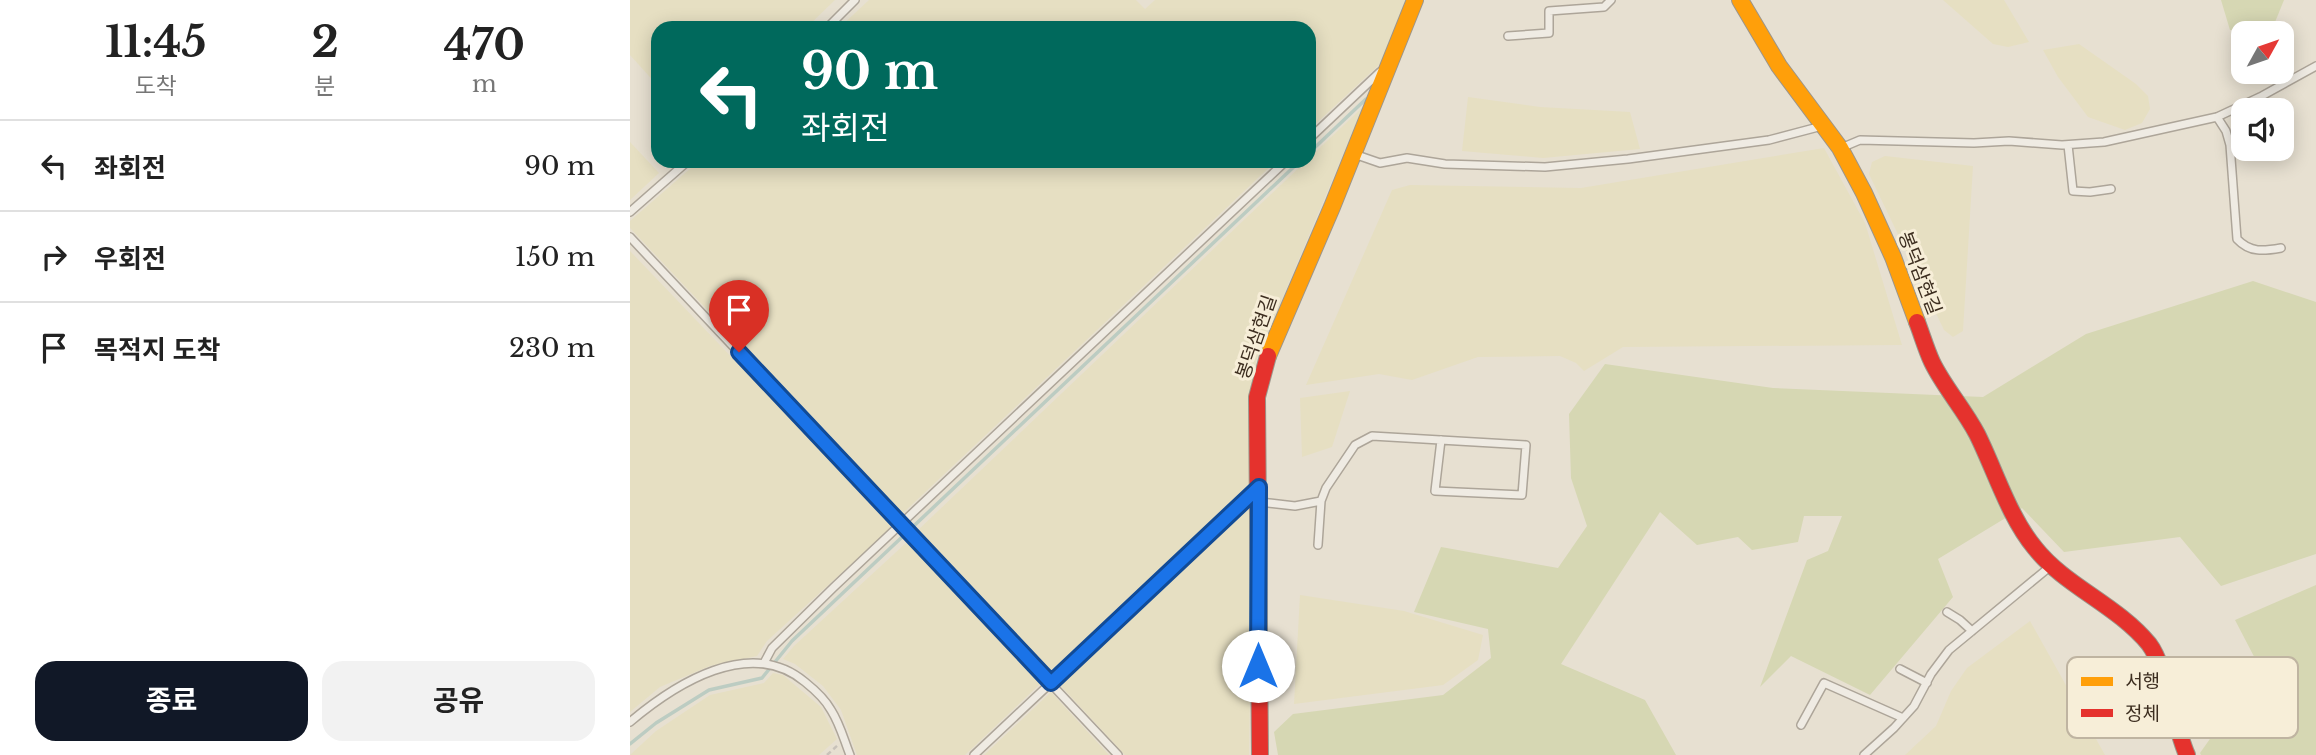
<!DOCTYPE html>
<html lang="ko">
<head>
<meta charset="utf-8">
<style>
  :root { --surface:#fff; --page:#f2f2f2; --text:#222; --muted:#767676; --line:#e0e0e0; --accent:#111827 }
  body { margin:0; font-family:"Libre Baskerville","Noto Sans KR",serif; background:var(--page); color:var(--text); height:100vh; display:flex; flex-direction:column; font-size:26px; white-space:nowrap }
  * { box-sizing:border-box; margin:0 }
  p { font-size:23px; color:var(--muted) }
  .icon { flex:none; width:38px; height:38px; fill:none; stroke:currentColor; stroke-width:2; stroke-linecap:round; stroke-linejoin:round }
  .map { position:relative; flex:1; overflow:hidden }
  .drawer { display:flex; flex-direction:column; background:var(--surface); width:630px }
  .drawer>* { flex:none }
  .hud { position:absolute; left:21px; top:21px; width:665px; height:147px; border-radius:21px; box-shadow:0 4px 18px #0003; background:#00695c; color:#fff; overflow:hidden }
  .needle { width:46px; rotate:50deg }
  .fabs { position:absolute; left:1601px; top:21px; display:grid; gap:14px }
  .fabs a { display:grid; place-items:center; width:63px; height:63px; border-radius:14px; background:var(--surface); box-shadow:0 4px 18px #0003; font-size:35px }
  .pin { position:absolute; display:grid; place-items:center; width:60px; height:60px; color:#fff; margin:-72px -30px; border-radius:50% 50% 50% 0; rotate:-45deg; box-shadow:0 0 7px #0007 }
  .pin .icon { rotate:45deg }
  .me { position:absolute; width:77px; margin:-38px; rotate:0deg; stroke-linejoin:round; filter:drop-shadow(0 0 5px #0008) }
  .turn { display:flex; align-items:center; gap:24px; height:147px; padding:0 35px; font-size:32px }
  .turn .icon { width:91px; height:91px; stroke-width:2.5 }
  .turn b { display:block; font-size:49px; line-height:60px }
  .eta { display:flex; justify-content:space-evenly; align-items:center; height:119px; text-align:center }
  .eta b { font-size:42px; font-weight:700; line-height:49px }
  .button { display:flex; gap:14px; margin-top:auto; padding:14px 35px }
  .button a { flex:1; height:80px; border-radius:21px; background:var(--accent); color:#fff; font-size:28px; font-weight:700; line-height:80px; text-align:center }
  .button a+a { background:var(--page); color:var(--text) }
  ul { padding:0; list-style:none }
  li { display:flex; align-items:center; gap:21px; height:91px; padding:0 35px; border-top:2px solid var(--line) }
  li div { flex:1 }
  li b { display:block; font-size:26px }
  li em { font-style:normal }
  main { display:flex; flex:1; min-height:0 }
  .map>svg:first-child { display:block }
  .farmland { fill:#e6dfc2 }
  .green { fill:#d6d7b3 }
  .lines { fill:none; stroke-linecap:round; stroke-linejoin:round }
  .stream { stroke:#bcccc2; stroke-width:3.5 }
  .lane-casing { stroke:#ada599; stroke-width:10 }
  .slow-casing { stroke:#9c958a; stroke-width:18 }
  .jam-casing { stroke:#9c958a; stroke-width:18 }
  .path { stroke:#c8c2b9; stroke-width:2.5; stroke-dasharray:5 3.5; stroke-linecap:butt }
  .lane { stroke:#efebe3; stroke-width:7 }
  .slow { stroke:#ff9f0a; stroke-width:16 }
  .jam { stroke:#e5322d; stroke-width:16 }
  .route-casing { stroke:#114b97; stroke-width:18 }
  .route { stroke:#1a73e8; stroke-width:12 }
  .labels { text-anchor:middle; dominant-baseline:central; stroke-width:6; stroke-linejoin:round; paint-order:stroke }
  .street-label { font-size:19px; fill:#3d2e20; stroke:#f7eed8 }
  .key { fill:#f7eed8; stroke:#bfb4a1; stroke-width:2 }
  .key-label { font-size:19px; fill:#3d2e20 }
</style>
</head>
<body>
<main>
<section class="drawer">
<div class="eta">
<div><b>11:45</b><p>도착</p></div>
<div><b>2</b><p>분</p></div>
<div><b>470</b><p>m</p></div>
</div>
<ul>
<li><svg class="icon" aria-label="left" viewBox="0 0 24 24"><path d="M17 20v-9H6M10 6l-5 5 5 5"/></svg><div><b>좌회전</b></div><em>90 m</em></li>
<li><svg class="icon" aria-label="right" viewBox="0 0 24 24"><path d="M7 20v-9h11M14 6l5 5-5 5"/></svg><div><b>우회전</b></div><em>150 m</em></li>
<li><svg class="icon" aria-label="arrive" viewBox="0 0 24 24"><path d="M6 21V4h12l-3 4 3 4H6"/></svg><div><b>목적지 도착</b></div><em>230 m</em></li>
</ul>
<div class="button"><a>종료</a><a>공유</a></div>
</section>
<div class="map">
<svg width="1686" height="755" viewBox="0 0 1686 755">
  <rect width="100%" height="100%" fill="#e7e0d1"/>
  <!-- farmland -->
  <path class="farmland" d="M0,0H205L176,28H28V86L0,55Z
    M239,0H506L515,9L525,0H778L753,61L679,130V28H209Z
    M1313,0H1374L1399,42L1378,47L1363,44Z
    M1449,44L1506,84L1518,96L1520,109L1512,123L1495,130L1458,117L1428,77L1413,50Z
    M838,97L910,107L1000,112L1010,149L913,158L832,151Z
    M733,107L626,361L622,485L423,675L287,531L676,161H679V158Z
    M0,142L29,173L0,200Z
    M1194,148L1235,223L1272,345L993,347L954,371L946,363L930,356L848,357L782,380L749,374L676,385L762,190L780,185L951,188Z
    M1255,156L1343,166L1333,331L1323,337L1314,330L1239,174L1242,162Z
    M69,161H646L271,515L0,228V221Z
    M0,251L263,526L137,641L127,656L80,666L30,687L0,712Z
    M720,391L702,447L672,457L670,398Z
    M623,500L619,755H495L429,684Z
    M277,542L411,683L335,755H227L211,710L193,686L165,664L153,659L164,646Z
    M670,595L774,611L853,635L848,660L813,685L664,704Z
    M1400,621L1475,755H1275L1306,726L1321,691L1337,668Z
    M143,673L153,675L191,707L207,739L189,755H0L26,731L80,695L134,683Z
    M421,692L479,755H354Z"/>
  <!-- green -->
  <path class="green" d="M1591,0H1654L1641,32L1600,30Z
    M1623,281L1686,302V554L1591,586L1550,537L1434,552L1392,508L1308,559L1323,597L1240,695L1161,656L1130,687L1177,560L1198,551L1212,516H1174L1168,542L1122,550L1108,537L1067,545L1030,512L931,664L1015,700L1046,755H648L644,732L663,714L813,695L861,658L858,629L784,612L811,547L928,568L957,526L941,478L939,414L975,364L1143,388L1353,397L1456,334Z
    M1686,585V755H1571L1570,753L1630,668L1605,620Z"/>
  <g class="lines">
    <!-- stream -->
    <path class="stream" d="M679,153L736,99
      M0,744L26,723L79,690L132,678L162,641L670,161"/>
    <!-- lane casing -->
    <g class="lane-casing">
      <path id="lane" d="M197,28L225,0
        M878,36L919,33V11L974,7L981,0
        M1587,117L1596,131L1600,145L1607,239C1620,253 1634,251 1651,248
        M679,139L750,72
        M1438,145L1443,191L1460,192L1481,189
        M1211,148L1230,140L1344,143L1379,141L1432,145L1474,142L1587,117L1630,97L1686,66
        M724,154L750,163L777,158L815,164L915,167L998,159L1139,140L1192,126
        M0,212L58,161
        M0,237L488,755
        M630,502L665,506L691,501L696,488L725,445L742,436L896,445L892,495L805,491L811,440
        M688,545L691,501
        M1317,612L1330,620L1342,631
        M134,663L142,648L204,587L656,161
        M1270,669L1297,683
        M0,722C45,684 120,636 175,682C185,690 195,699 201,710C210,724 214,740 220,755
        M1171,725L1194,683L1273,718
        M344,755L624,492
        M1234,755L1264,728L1284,706L1301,674L1319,650L1422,565"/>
    </g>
    <!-- slow casing -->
    <g class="slow-casing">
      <path id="slow" d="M1110,0L1149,66L1210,148L1234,193L1263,257L1287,322
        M638,356L702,207L785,0"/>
    </g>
    <!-- jam casing -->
    <g class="jam-casing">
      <path id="jam" d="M1287,322C1292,335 1296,349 1302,362C1314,387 1334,409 1347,434C1365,470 1379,517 1405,548C1435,586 1487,605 1519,644C1536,666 1544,726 1557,755
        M630,755L627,397L638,356"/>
    </g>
    <!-- path -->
    <path class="path" d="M197,755L208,745"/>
    <!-- lane -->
    <use href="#lane" class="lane"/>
    <!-- slow -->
    <use href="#slow" class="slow"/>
    <!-- jam -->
    <use href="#jam" class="jam"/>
  </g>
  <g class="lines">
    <!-- route casing -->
    <g class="route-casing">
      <path id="route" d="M109,352L421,683L629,487L628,666"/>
    </g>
    <!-- route -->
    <use href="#route" class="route"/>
  </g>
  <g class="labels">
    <!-- street labels -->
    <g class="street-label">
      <text transform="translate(1290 273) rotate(69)">봉덕삼현길</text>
      <text transform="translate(626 337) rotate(-71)">봉덕삼현길</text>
    </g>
  </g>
  <!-- legend -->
  <rect x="1437" y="657" width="231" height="81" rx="10" class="key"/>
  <rect x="1451" y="677" width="32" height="9" fill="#ff9f0a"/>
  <rect x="1451" y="709" width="32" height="8" fill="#e5322d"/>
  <g class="key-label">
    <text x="1495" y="688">서행</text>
    <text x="1495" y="720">정체</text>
  </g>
</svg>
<div class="fabs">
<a><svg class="needle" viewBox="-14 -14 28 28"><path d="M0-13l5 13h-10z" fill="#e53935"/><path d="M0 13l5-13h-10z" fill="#767676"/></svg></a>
<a><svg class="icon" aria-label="sound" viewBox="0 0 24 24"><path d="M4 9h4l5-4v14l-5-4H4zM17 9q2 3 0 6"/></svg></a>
</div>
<div class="pin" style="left:109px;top:352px;background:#d93025"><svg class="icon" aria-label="arrive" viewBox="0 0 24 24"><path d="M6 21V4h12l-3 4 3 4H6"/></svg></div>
<svg class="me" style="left:628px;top:666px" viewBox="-20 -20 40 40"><circle r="19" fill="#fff"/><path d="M0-13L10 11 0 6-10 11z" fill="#1a73e8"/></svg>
<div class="hud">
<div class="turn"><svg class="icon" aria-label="left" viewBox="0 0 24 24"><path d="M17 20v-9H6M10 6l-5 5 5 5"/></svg><div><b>90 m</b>좌회전</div></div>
</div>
</div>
</main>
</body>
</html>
